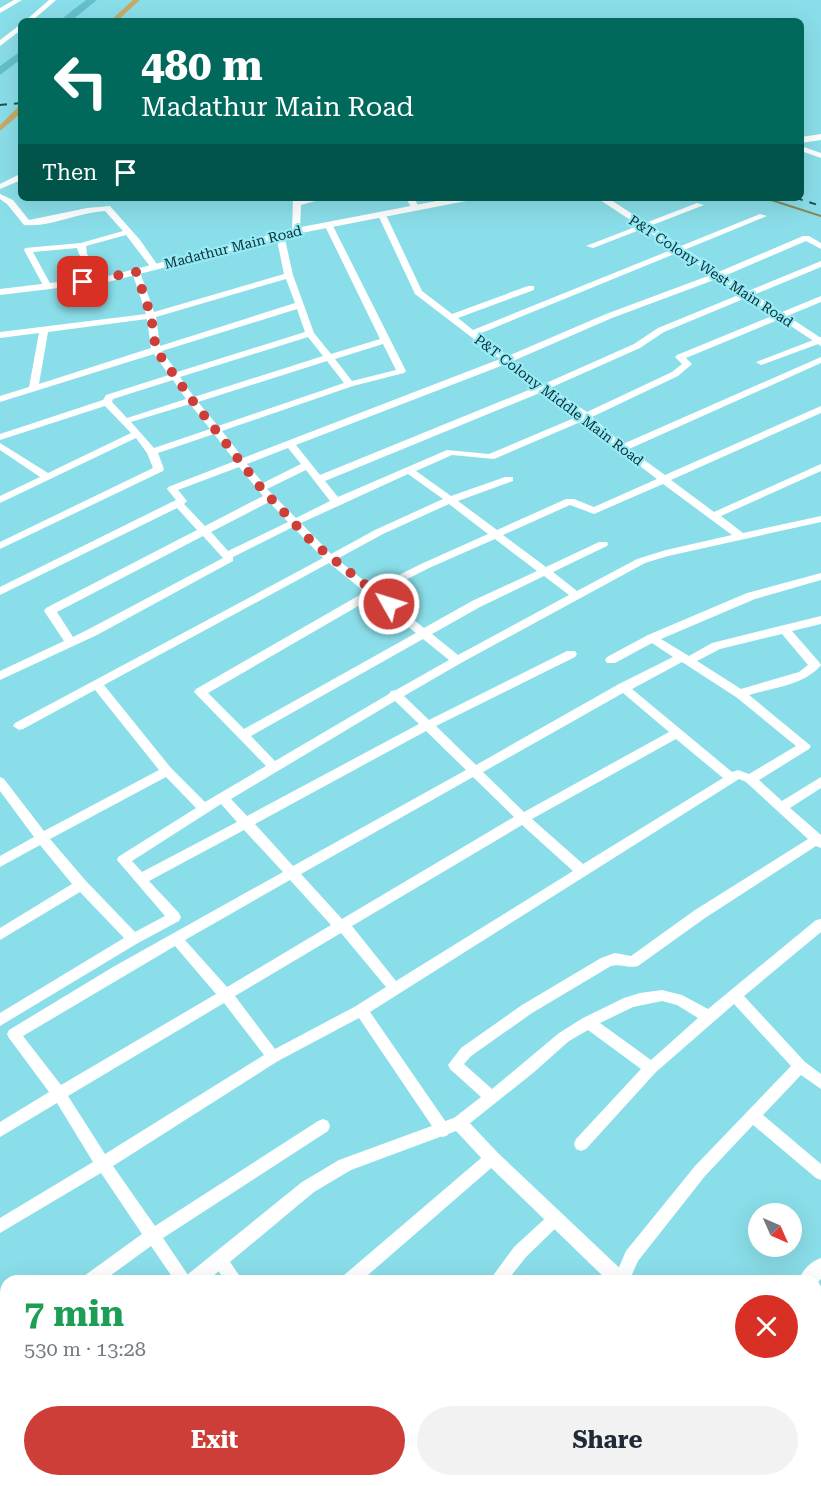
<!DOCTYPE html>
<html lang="en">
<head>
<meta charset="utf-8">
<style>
  :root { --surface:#fff; --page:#f2f2f3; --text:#1f2937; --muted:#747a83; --accent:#cc3e37 }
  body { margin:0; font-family:"Roboto Serif",serif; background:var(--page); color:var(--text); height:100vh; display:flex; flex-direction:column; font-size:22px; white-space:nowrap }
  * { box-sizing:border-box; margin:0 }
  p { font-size:20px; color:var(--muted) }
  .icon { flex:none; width:33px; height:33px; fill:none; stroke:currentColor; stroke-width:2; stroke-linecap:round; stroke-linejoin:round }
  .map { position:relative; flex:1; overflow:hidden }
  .panel { position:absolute; left:0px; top:1275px; width:822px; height:212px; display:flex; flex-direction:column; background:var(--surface); border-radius:18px 18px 0 0; box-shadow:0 6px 24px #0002 }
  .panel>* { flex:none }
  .banner { position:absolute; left:18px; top:18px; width:786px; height:183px; border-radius:9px; box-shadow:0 6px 24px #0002; background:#00695c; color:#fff; overflow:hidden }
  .needle { width:39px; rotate:135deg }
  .tools { position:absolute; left:748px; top:1203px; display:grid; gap:12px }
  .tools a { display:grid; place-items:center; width:54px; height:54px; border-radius:50%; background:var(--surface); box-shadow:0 6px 24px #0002; font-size:30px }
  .pin { position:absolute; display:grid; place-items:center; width:51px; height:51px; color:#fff; margin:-26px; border-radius:12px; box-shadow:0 3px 9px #0006 }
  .me { position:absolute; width:66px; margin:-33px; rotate:309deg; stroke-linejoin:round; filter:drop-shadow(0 0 4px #0008) }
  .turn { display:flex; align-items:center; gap:21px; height:126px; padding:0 24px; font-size:27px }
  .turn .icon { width:78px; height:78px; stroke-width:2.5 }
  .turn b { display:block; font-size:42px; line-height:51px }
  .then { display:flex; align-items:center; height:57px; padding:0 24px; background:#0003; gap:12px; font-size:22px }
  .round { display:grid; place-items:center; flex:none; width:63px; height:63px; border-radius:32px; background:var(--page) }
  .head { display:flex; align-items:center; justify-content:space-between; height:102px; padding:0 24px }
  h1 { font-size:36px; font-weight:700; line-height:45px; color:#1e9e55 }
  .primary-button { display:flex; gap:12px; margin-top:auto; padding:12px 24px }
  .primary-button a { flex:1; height:69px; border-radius:36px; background:var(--accent); color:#fff; font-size:24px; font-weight:700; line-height:69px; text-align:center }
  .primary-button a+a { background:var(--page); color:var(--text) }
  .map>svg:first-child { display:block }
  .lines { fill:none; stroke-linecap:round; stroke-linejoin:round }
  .stream { stroke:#8e8557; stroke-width:2 }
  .canal { fill:#c7aa67; fill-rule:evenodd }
  .minor { fill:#fff; fill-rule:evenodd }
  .tertiary { fill:#fff; fill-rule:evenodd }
  .primary { fill:#64c0cb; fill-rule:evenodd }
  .rail { stroke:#214f55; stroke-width:2; stroke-dasharray:7 7; stroke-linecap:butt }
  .route { stroke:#cc3e37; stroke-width:10; stroke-dasharray:0 18 }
  .labels { text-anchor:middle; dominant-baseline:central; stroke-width:4.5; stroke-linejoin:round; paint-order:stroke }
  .far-street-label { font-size:14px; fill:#092e33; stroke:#97ebf7 }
</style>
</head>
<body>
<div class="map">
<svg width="821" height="1486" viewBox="0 0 821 1486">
  <rect width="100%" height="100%" fill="#8adee9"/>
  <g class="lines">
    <!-- stream -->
    <path class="stream" d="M765,198L821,216"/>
    <!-- canal -->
    <path class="canal" d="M133,0H140L117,21H110Z
      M18,107H21V113L0,131V125Z"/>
    <!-- minor -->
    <path class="minor" d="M14,0H22L0,13V8Z
      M49,0H56L32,21H25Z
      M21,24V30L0,46V40Z
      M801,146L821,153V158L801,151Z
      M18,175H21V180L0,189V184Z
      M0,194L13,200L29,220L87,208L110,206L140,240L159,267L152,269L126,235L86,246L87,254L104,280L100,283L96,280L79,254L77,248L33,252L52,287L45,289L24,250L25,248L81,243L123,231L105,211C78,212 50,228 24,225L7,204L0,199Z
      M293,198H301V200L326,198L301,205L300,231L296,233L292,231Z
      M406,198H414L419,207L418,209H412Z
      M697,203L704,205L593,248L586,246Z
      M379,213L386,215L422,291L452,314L528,286H534V290L458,318L473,330L760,214L767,216L479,334L508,356L606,314L716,273L803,236H809L821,243V249L806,241L722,277L612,318L513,361L544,384L634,344L658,328L821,261V267L664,332L640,348L550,388L587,412L672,372L682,364L675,357L677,355L821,296V302L686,358L692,364L678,376L592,417L623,444L821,357V363L629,449L665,475L821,406V413L671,480L714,512L821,464V471L721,516L743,533L821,516V522L668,556L645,563L461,663L404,696L429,720L567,651H575L577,654L575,657L436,726L476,765L619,684L673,657L652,643L615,663H607L605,660L607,657L648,635L747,593L821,573V580L755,599L661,639L689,656L712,643L821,616V624L792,631L819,662L821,665C805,685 772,688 749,695L811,746L809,749L759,780L782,801L821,777V788L790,808L821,835V848L816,846L705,918L638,966C629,969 620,963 611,966L532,1013L471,1056L464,1064L492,1089L559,1033L583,1018L624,998L640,993L662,990L682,995L708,1009L816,920L821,919V932L744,996L805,1062L821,1074V1089L801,1075L763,1115L821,1164V1180L816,1178L753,1125L705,1176L638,1261L629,1281H613L626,1251L695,1166L791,1066L734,1004L656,1072L586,1149L581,1151L576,1149L574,1144L576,1139L641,1069L588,1030L569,1041L533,1073L464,1128L459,1129L454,1128L452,1123L454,1118L481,1097L450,1069L448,1065L461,1048L522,1005L601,958L615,953L631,956L695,910L808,839L746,782L739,779L370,1012L448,1125L450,1130L448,1135L443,1137L438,1135L359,1018L278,1061L113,1166L155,1226L318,1121L323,1119L328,1121L330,1126L328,1131L163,1238L192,1281H175L151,1246L103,1281H82L84,1276L142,1234L101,1173L0,1233V1218L93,1162L57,1103L0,1137V1122L49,1092L9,1038L7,1034L9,1030L113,967L283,872L244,830L149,881L179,913L181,917L179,921L138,943L0,1026V1013L124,938L80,892L0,940V928L72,884L40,845L0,867V856L34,837L0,791V777L4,779L44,831L159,770L95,690L23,729L19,730L13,726L15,723L323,558L293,527L233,557V561L97,635L0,680V671L64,641L44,611L46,608L197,530L177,508L0,595V587L176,500L167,489L168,487L235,461L214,434L158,453L164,469L163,471L0,549V542L153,468L147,453L136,438L0,503V496L40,477L0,450V443L48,473L131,433L105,406L0,440V434L103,400L106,395L169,375L154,354L0,402V396L29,387L39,333L0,338V332L146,314L132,272L136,269L140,272L154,312L284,274L276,235L280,232L284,235L293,275L314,333L331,354L380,339L324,224L331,222L406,371L404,373L353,386L222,431L243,458L500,359L415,294L378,215ZM286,279L295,303L160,346L156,317ZM297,309L305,332L177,372L162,351ZM147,319L151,348L39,384L48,332ZM308,337L323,356L194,397L180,377ZM383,344L396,370L352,381L335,359ZM327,361L344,383L218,426L198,402ZM506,364L536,387L320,475L296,445ZM173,380L186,399L127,418L112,402L113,399ZM542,392L579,416L489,454L447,450L338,497L325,481ZM190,404L210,429L154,448L131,422ZM585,420L619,450L657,479L594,507L574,499H566L497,530L458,501L513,481V477H505L451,496L416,471L452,455L494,459ZM288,448L301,464L263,483L247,464ZM239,467L263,496L205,526L184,504L187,501L178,490ZM306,470L330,501L296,518L267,489ZM408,474L443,499L375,530L331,554L301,523ZM663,484L732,535L666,550L637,559L577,591L553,572L607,546L608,544L607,542H599L546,567L503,535L570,505L594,514ZM269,502L288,522L228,551L211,532ZM449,504L488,534L421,564L373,588L337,559L383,534ZM203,536L223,558L89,629L73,637L57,612ZM495,539L537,571L472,601L424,628L380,593L429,568ZM329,563L365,592L196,689L194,692L266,766L205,802L171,768L104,685ZM544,576L569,595L458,655L432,634L480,607ZM372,598L416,633L244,729L208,693ZM782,634L808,665L799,672L741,689L697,661L720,649ZM423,639L449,660L396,690L391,691L389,694L275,761L251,736ZM682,662L736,697L796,746L749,774L738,770L732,772L632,689ZM623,693L669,732L524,812L483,772ZM395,701L419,724L247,816L231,799ZM426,731L466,770L293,866L255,824ZM676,739L723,778L583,864L532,819ZM166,777L196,808L118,857L117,860L165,916L135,932L86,881L50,839ZM473,777L514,817L342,919L301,874ZM221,804L237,822L142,872L132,861ZM522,825L573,871L396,981L352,926ZM290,880L331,925L227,987L185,940ZM341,933L386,987L356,1006L275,1049L235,996ZM175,946L216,994L61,1085L23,1036ZM662,1001L677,1005L698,1018L651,1060L600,1023L633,1007ZM224,1003L264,1055L105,1154L68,1096Z
      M821,337V343L764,364L761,365L756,362Z
      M492,1151L497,1153L499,1158L497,1163L361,1281H341L343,1276L487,1153Z
      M556,1211L561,1213L564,1218L561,1223L526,1257L507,1281H489L514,1247L551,1213Z
      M220,1254L226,1256L243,1281H225L212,1261L214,1256Z
      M6,1381V1399L0,1401V1383Z
      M821,1384V1402L816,1404V1386Z
      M19,1480H39L37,1486H16Z
      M266,1480H286L284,1486H263Z
      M390,1480H409L412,1486H392Z
      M440,1480H458L456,1486H437Z
      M614,1480H634L632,1486H611Z
      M701,1480H721L719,1486H698Z
      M765,1480H784L787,1486H767Z"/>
    <!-- tertiary -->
    <path class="tertiary" d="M821,134V140L801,143V137Z
      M452,198H471L466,201L296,234L108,282L0,295V289L108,276L296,228Z
      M597,198H608L821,338V346Z
      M459,1116L465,1118L498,1153L627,1275L630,1281H608L486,1163L456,1131L351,1170L314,1192L207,1281H184L187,1275L302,1182L339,1160Z
      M821,1258V1279L816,1284V1281H798C802,1271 811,1261 821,1258Z
      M816,1296L821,1298V1318L816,1316Z
      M0,1318L6,1319V1337L0,1336Z"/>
    <!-- primary -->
    <path class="primary" d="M86,0H97L71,21H59Z
      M21,51V59L0,75V66Z"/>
    <!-- rail -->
    <path class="rail" d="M0,105L21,103
      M796,198L821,206"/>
  </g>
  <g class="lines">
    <!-- route -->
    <path class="route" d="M83,282L136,272L151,316L156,350L192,400L261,488L312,542L389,604"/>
  </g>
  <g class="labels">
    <!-- far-street labels -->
    <g class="far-street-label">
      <text transform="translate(233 247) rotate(-14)">Madathur Main Road</text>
      <text transform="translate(711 271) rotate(33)">P&amp;T Colony West Main Road</text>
      <text transform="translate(559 400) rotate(37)">P&amp;T Colony Middle Main Road</text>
    </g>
  </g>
</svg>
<div class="tools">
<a><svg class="needle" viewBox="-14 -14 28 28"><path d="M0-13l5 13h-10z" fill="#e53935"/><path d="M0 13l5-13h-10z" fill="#747a83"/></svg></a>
</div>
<div class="pin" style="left:83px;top:282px;background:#d93025"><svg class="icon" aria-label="arrive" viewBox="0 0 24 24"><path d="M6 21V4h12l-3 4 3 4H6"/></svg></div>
<svg class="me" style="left:389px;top:604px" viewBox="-20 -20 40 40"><circle r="17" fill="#cc3e37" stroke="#fff" stroke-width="3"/><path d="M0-11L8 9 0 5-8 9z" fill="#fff"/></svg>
<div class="banner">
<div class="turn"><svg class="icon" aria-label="left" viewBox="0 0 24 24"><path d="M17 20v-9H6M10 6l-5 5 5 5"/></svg><div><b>480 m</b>Madathur Main Road</div></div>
<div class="then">Then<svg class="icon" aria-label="arrive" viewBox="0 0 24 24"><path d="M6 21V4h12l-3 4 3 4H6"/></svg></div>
</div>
<section class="panel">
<div class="head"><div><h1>7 min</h1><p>530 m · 13:28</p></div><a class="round" style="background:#d93025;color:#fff"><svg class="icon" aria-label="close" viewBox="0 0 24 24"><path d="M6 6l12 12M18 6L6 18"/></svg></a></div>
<div class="primary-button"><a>Exit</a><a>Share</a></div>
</section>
</div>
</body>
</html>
